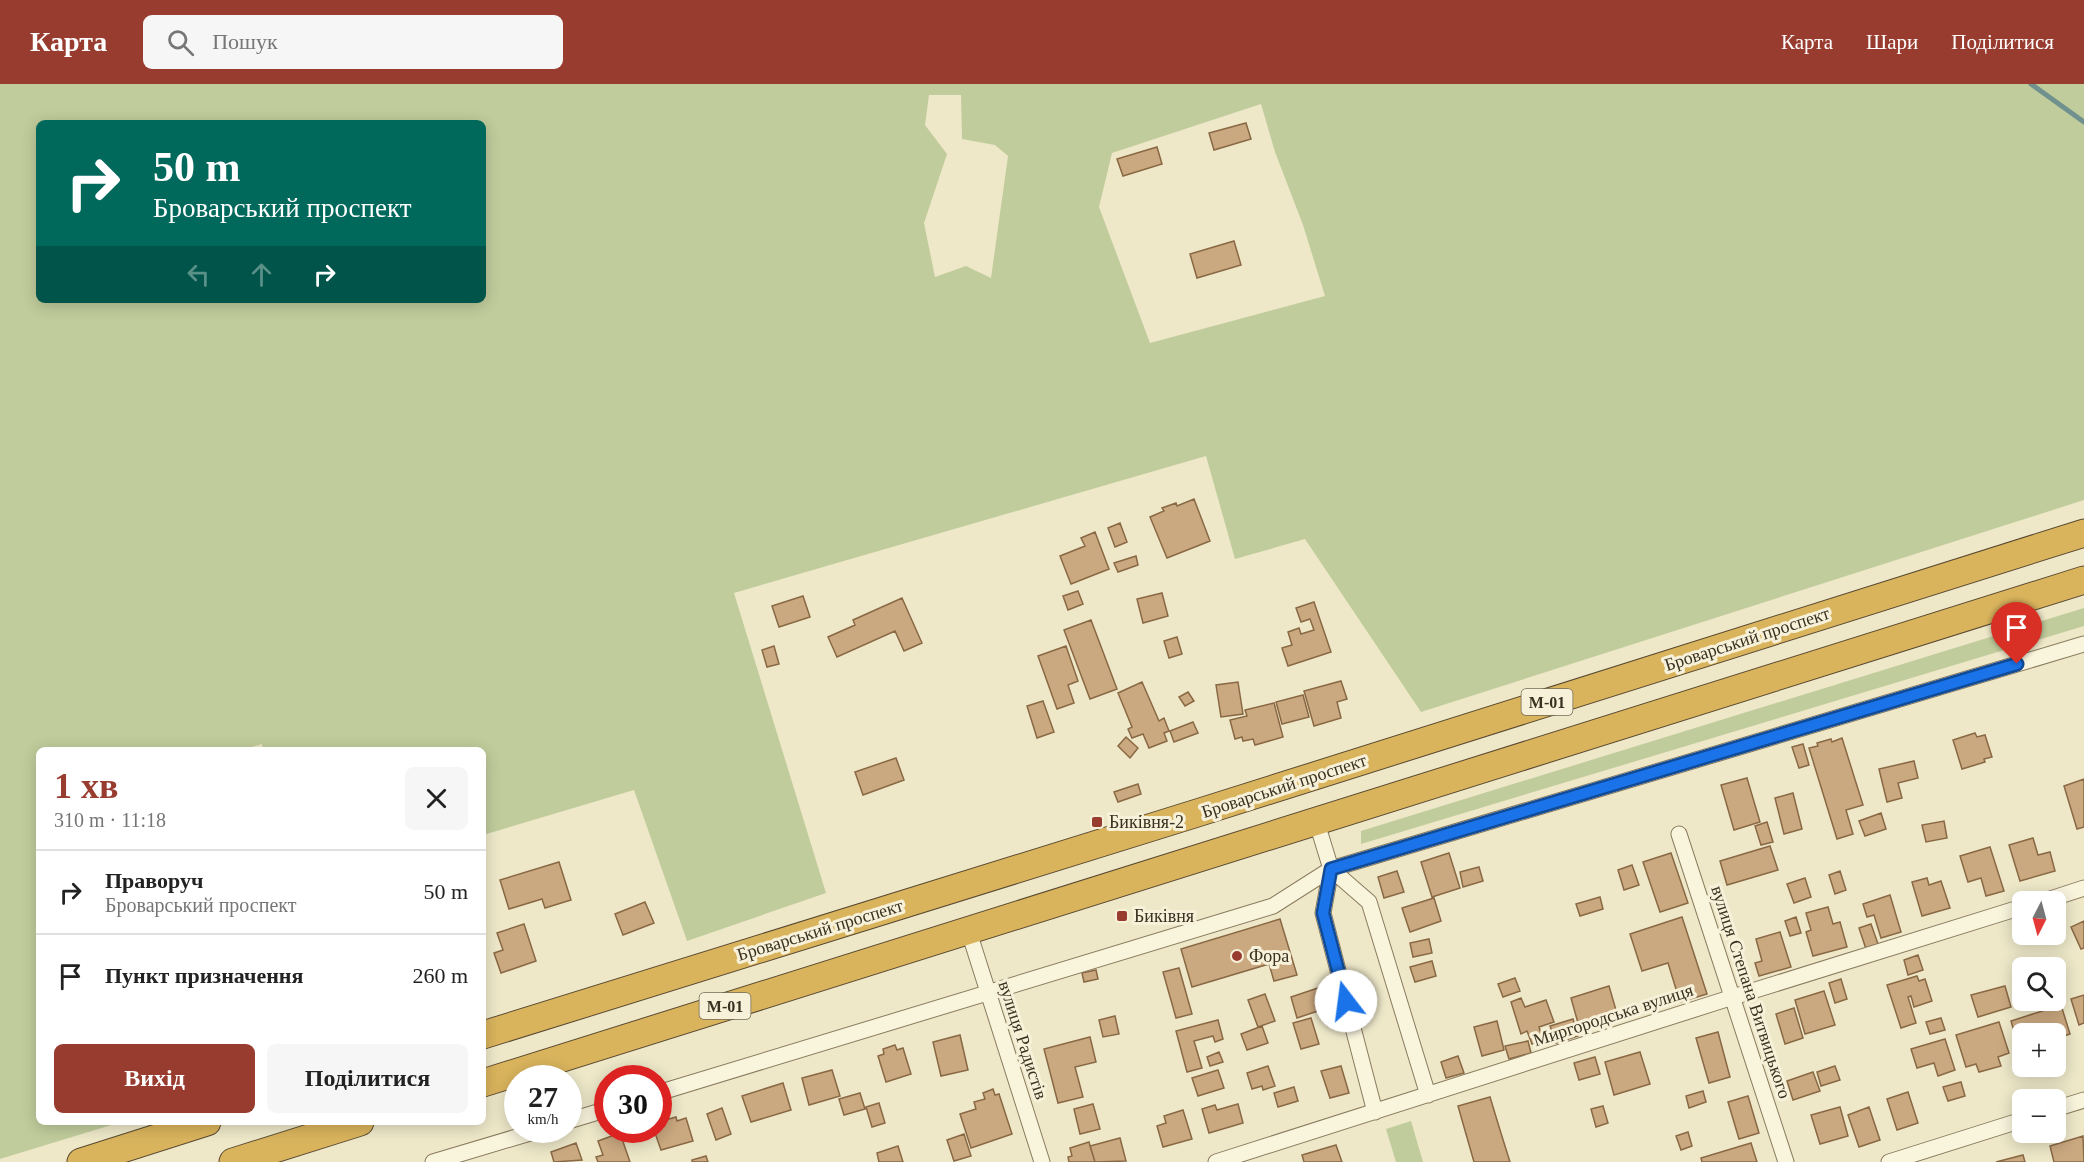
<!DOCTYPE html>
<html lang="uk">
<head>
<meta charset="utf-8">
<style>
  :root { --surface:#fff; --page:#f6f6f6; --text:#222; --muted:#767676; --line:#e0e0e0; --accent:#983c2f }
  body { margin:0; font-family:Georgia,serif; background:var(--page); color:var(--text); height:100vh; display:flex; flex-direction:column; font-size:22px; white-space:nowrap }
  * { box-sizing:border-box; margin:0 }
  p { font-size:20px; color:var(--muted) }
  .icon { flex:none; width:33px; height:33px; fill:none; stroke:currentColor; stroke-width:2; stroke-linecap:round; stroke-linejoin:round }
  .map { position:relative; flex:1; overflow:hidden }
  .details { position:absolute; left:36px; top:663px; width:450px; height:378px; display:flex; flex-direction:column; background:var(--surface); border-radius:9px; box-shadow:0 3px 15px #0003 }
  .details>* { flex:none }
  .hud { position:absolute; left:36px; top:36px; width:450px; height:183px; border-radius:9px; box-shadow:0 3px 15px #0003; background:#00695c; color:#fff; overflow:hidden }
  .needle { width:39px; rotate:186deg }
  .tools { position:absolute; left:2012px; top:807px; display:grid; gap:12px }
  .tools a { display:grid; place-items:center; width:54px; height:54px; border-radius:9px; background:var(--surface); box-shadow:0 3px 15px #0003; font-size:30px }
  .speed { position:absolute; left:504px; top:981px; display:flex; gap:12px; font-size:30px; font-weight:700; text-align:center }
  .speed>* { display:grid; place-content:center; width:78px; height:78px; border-radius:50%; background:var(--surface); box-shadow:0 3px 15px #0003; line-height:1 }
  .speed small { font-size:15px; font-weight:400 }
  .speed .limit { border:9px solid #d22; background:#fff; color:#111 }
  .pin { position:absolute; display:grid; place-items:center; width:51px; height:51px; color:#fff; margin:-62px -26px; border-radius:50% 50% 50% 0; rotate:-45deg; box-shadow:0 0 6px #0007 }
  .pin .icon { rotate:45deg }
  .me { position:absolute; width:66px; margin:-33px; rotate:345deg; stroke-linejoin:round; filter:drop-shadow(0 0 4px #0008) }
  .turn { display:flex; align-items:center; gap:21px; height:126px; padding:0 18px; font-size:27px }
  .turn .icon { width:78px; height:78px; stroke-width:2.5 }
  .turn b { display:block; font-size:42px; line-height:51px }
  .lanes { display:flex; align-items:center; height:57px; padding:0 18px; background:#0003; justify-content:center; gap:30px; direction:ltr }
  .lanes .off { opacity:.35 }
  .round { display:grid; place-items:center; flex:none; width:63px; height:63px; border-radius:9px; background:var(--page) }
  .headline { display:flex; align-items:center; justify-content:space-between; height:102px; padding:0 18px }
  h1 { font-size:36px; font-weight:600; line-height:45px; color:var(--accent) }
  .action { display:flex; gap:12px; margin-top:auto; padding:12px 18px }
  .action a { flex:1; height:69px; border-radius:9px; background:var(--accent); color:#fff; font-size:24px; font-weight:600; line-height:69px; text-align:center }
  .action a+a { background:var(--page); color:var(--text) }
  ul { padding:0; list-style:none }
  li { display:flex; align-items:center; gap:18px; height:84px; padding:0 18px; border-top:2px solid var(--line) }
  li div { flex:1 }
  li b { display:block; font-size:22px }
  li em { font-style:normal }
  header { display:flex; align-items:center; gap:36px; box-sizing:border-box; height:84px; padding:0 30px; background:var(--accent); color:#fff }
  header strong { font-size:28px }
  nav { display:flex; gap:33px; margin-inline-start:auto; font-size:21px }
  .search { width:420px; height:54px; background:var(--page); display:flex; align-items:center; gap:15px; box-sizing:border-box; padding:0 21px; border-radius:9px; color:var(--muted); font-size:22px }
  .map>svg:first-child { display:block }
  .green { fill:#c1cc9c; fill-rule:evenodd }
  .lines { fill:none; stroke-linecap:round; stroke-linejoin:round }
  .stream { stroke:#70918d; stroke-width:5 }
  .building { fill:#cba980; stroke:#896844; stroke-width:1.5 }
  .street-casing { stroke:#8a7b5e; stroke-width:17 }
  .highway-casing { stroke:#594931; stroke-width:29 }
  .street { stroke:#f9f4dc; stroke-width:15 }
  .highway { stroke:#dab45d; stroke-width:27 }
  .route-casing { stroke:#114b97; stroke-width:15 }
  .route { stroke:#1a73e8; stroke-width:10 }
  .poi-dot { fill:#983c2f; stroke:#f6f1d8; stroke-width:2 }
  .labels { text-anchor:middle; dominant-baseline:central; stroke-width:6; stroke-linejoin:round; paint-order:stroke }
  .shield { fill:#f6f1d8; stroke:#736b58; stroke-width:1.5 }
  .shield-label { font-size:16px; font-weight:bold; fill:#3b3121 }
  .street-label { font-size:18px; fill:#3b3121; stroke:#f6f1d8 }
  .poi-label { font-size:18px; fill:#3b3121; stroke:#f6f1d8; text-anchor:start }
</style>
</head>
<body>
<header>
<strong>Карта</strong>
<div class="search"><svg class="icon" aria-label="search" viewBox="0 0 24 24"><circle cx="10" cy="10" r="6"/><path d="M15 15l6 6"/></svg>Пошук</div>
<nav><a>Карта</a><a>Шари</a><a>Поділитися</a></nav>
</header>
<div class="map">
<svg width="2084" height="1078" viewBox="0 0 2084 1078">
  <rect width="100%" height="100%" fill="#eee8c9"/>
  <!-- green -->
  <path class="green" d="M0,0H2084V416L1421,628L1305,455L1235,475L1206,372L734,509L826,809L687,857L634,706L483,751V666H263L262,660L240,666H39V1038H121L0,1075ZM929,11H961L962,55L995,61L1008,72L991,194L966,182L935,193L924,139L947,70L925,41ZM1261,20L1275,68L1303,141L1325,212L1150,259L1099,123L1112,69ZM39,39H483V216H39Z
    M2084,524V542L1361,760V747Z
    M1411,1037L1423,1078H1396L1386,1045Z"/>
  <g class="lines">
    <!-- stream -->
    <path class="stream" d="M2031,0L2084,38"/>
  </g>
  <!-- building -->
  <path class="building" d="M1246,39L1251,55L1214,66L1209,49Z
    M1157,63L1162,80L1123,92L1117,75Z
    M1234,157L1241,181L1197,194L1190,170Z
    M1194,415L1210,457L1167,474L1150,433L1164,427L1162,424L1176,419L1177,422Z
    M1120,439L1127,458L1115,463L1108,444Z
    M1095,448L1109,485L1071,500L1060,472L1085,462L1081,454Z
    M1136,472L1138,481L1118,488L1114,479Z
    M1078,507L1083,520L1068,526L1063,512Z
    M1162,509L1168,532L1143,539L1137,515Z
    M803,512L810,533L779,543L772,522Z
    M902,514L922,559L904,567L895,547L837,573L828,553L855,541L853,536Z
    M1314,518L1331,568L1288,582L1282,564L1292,561L1288,548L1299,544L1301,550L1314,546L1310,535L1301,538L1296,524Z
    M1091,536L1117,605L1090,615L1064,546Z
    M1177,553L1182,570L1169,574L1164,557Z
    M774,562L779,580L767,583L762,566Z
    M1066,562L1078,597L1068,601L1074,619L1057,625L1038,572Z
    M1341,597L1347,615L1337,618L1341,634L1314,642L1304,607Z
    M1142,598L1159,637L1164,634L1169,647L1164,649L1167,657L1149,664L1143,650L1132,654L1128,645L1132,643L1118,609Z
    M1238,598L1243,630L1221,633L1216,601Z
    M1188,608L1194,617L1185,622L1179,613Z
    M1303,611L1309,633L1282,640L1276,618Z
    M1043,617L1054,648L1037,654L1027,622Z
    M1274,619L1283,653L1255,661L1253,655L1243,657L1242,653L1235,655L1230,636L1247,632L1245,626Z
    M1193,638L1198,649L1174,658L1170,647Z
    M1975,649L1977,653L1985,651L1992,673L1984,675L1985,678L1962,685L1953,656Z
    M1126,653L1138,664L1130,674L1118,662Z
    M1842,654L1863,721L1846,726L1853,750L1837,755L1809,664L1818,662L1817,659L1831,655L1832,658Z
    M1803,660L1809,681L1799,684L1792,663Z
    M896,674L904,696L863,711L855,688Z
    M1914,677L1918,694L1898,699L1902,714L1887,718L1879,685Z
    M1747,694L1760,738L1734,746L1721,701Z
    M2084,695V743L2077,745L2064,702Z
    M1138,700L1141,710L1118,718L1114,708Z
    M1793,709L1802,745L1784,750L1775,714Z
    M1881,729L1886,745L1865,752L1859,737Z
    M1944,737L1947,754L1926,758L1922,741Z
    M1767,738L1773,758L1761,761L1755,742Z
    M2033,754L2038,771L2050,768L2055,787L2020,797L2009,761Z
    M1770,762L1778,786L1727,801L1720,777Z
    M1990,763L2004,807L1986,812L1981,794L1968,798L1960,772Z
    M1449,769L1460,804L1432,813L1421,778Z
    M1671,769L1688,819L1660,828L1643,778Z
    M559,778L571,816L545,824L542,815L509,825L500,796Z
    M1632,781L1639,801L1624,806L1618,786Z
    M1479,783L1483,797L1463,803L1460,788Z
    M1397,787L1404,808L1384,814L1378,793Z
    M1840,787L1846,806L1835,810L1829,791Z
    M1805,794L1811,813L1794,819L1787,800Z
    M1927,794L1929,801L1941,797L1950,824L1922,832L1912,798Z
    M1890,811L1901,848L1881,854L1874,831L1867,833L1863,820Z
    M1600,813L1603,825L1580,832L1576,820Z
    M1434,814L1441,837L1410,848L1402,824Z
    M645,818L654,839L623,851L615,830Z
    M1828,823L1833,840L1840,838L1847,863L1813,872L1806,848L1811,846L1806,829Z
    M1682,833L1707,910L1680,918L1668,879L1642,887L1630,850Z
    M1796,833L1801,849L1790,852L1785,837Z
    M1280,835L1297,891L1274,897L1269,880L1192,903L1181,865Z
    M2084,837V864L2081,865L2071,843Z
    M524,840L536,877L501,889L494,869L503,866L497,849Z
    M1871,840L1878,860L1866,865L1859,844Z
    M1780,848L1791,883L1759,892L1755,879L1762,877L1756,855Z
    M1429,855L1432,869L1413,873L1410,859Z
    M1918,871L1923,886L1908,891L1904,876Z
    M1432,877L1436,892L1415,898L1410,883Z
    M2055,879L2065,906L2055,909V884H2041Z
    M1179,884L1192,930L1176,934L1163,888Z
    M1096,886L1098,895L1084,898L1082,889Z
    M1917,892L1919,897L1925,895L1932,917L1914,923L1911,912L1908,913L1916,939L1901,944L1887,901Z
    M1515,894L1520,907L1503,913L1498,900Z
    M1841,895L1847,915L1835,919L1829,899Z
    M2022,897V916H2033L2021,921L2014,899Z
    M1609,902L1618,933L1604,938L1602,932L1578,939L1571,914Z
    M2005,902L2011,923L1978,933L1971,911Z
    M1318,904L1324,925L1297,934L1291,913Z
    M1824,907L1835,941L1805,950L1795,916Z
    M1265,910L1275,937L1258,943L1248,916Z
    M2084,911V939L2079,941L2071,915Z
    M1521,914L1525,923L1546,916L1554,938L1539,943L1543,956L1532,960L1527,947L1521,950L1511,918Z
    M2061,921L2070,950L2055,955V950H2022V952L2016,954L2011,937Z
    M1794,924L1803,954L1785,960L1776,930Z
    M1115,932L1119,950L1103,953L1099,936Z
    M1311,934L1319,960L1301,965L1293,939Z
    M1941,934L1945,946L1930,950L1926,938Z
    M1573,935L1578,952L1556,959L1550,942Z
    M1218,936L1223,955L1215,958L1213,952L1194,957L1202,984L1187,988L1176,947Z
    M1497,937L1504,966L1482,972L1474,943Z
    M1999,938L2009,969L1998,973L2001,982L1979,988L1976,980L1966,983L1956,951Z
    M1262,942L1268,959L1247,966L1241,950Z
    M1718,948L1730,993L1709,999L1696,954Z
    M960,951L968,986L941,992L933,958Z
    M1090,953L1096,978L1075,983L1083,1013L1058,1019L1044,965Z
    M1945,955L1955,986L1938,992L1934,979L1917,984L1911,965Z
    M1528,957L1531,969L1509,975L1505,962Z
    M895,961L897,966L903,964L911,990L886,998L878,972L884,970L883,965Z
    M1219,968L1223,978L1210,982L1207,973Z
    M1640,968L1650,1000L1614,1011L1605,978Z
    M1458,972L1464,989L1446,994L1441,978Z
    M1595,973L1600,990L1579,996L1574,979Z
    M1268,982L1275,1002L1263,1006L1262,1002L1252,1005L1247,989Z
    M1341,982L1349,1009L1330,1014L1321,987Z
    M1835,982L1840,996L1821,1002L1817,988Z
    M832,986L840,1012L809,1021L802,994Z
    M1218,986L1224,1004L1198,1012L1192,994Z
    M1813,988L1820,1007L1793,1016L1787,997Z
    M1961,998L1965,1012L1948,1017L1943,1003Z
    M783,999L791,1026L751,1038L742,1012Z
    M1294,1003L1298,1017L1278,1023L1274,1009Z
    M993,1005L995,1011L999,1010L1012,1050L971,1064L960,1030L976,1025L974,1018L985,1015L983,1009Z
    M1703,1007L1706,1018L1689,1024L1686,1012Z
    M1908,1008L1918,1039L1897,1046L1887,1015Z
    M860,1009L865,1025L844,1031L839,1015Z
    M1748,1012L1759,1049L1739,1055L1728,1018Z
    M1490,1013L1500,1046L1510,1078H1474L1458,1022Z
    M879,1019L885,1039L872,1043L866,1023Z
    M1093,1020L1100,1045L1080,1050L1074,1025Z
    M1238,1020L1243,1039L1209,1049L1202,1025L1215,1021L1217,1026Z
    M1603,1022L1608,1039L1596,1043L1591,1025Z
    M1840,1023L1848,1052L1820,1060L1811,1031Z
    M1869,1023L1880,1056L1859,1063L1848,1031Z
    M722,1024L731,1050L716,1056L707,1030Z
    M1183,1026L1192,1055L1163,1063L1157,1042L1166,1039L1164,1032Z
    M676,1033L677,1037L686,1034L693,1057L661,1066L654,1046H658V1038Z
    M638,1046H651L652,1047L640,1051Z
    M1688,1048L1692,1062L1681,1066L1676,1052Z
    M620,1049L630,1078H598L596,1073L603,1071L598,1057Z
    M964,1050L971,1072L954,1077L947,1056Z
    M2083,1052L2084,1078H2054L2050,1062Z
    M1120,1054L1126,1077L1095,1078L1090,1062Z
    M1089,1058L1095,1078H1069L1068,1073L1072,1072L1070,1064Z
    M576,1059L582,1076L554,1078L551,1068Z
    M1751,1059L1757,1078H1702L1701,1074Z
    M1336,1061L1342,1078H1304L1302,1071Z
    M898,1062L903,1078H879L877,1069Z
    M2023,1071L2025,1078H1996Z
    M706,1072L708,1078H692V1076Z"/>
  <g class="lines">
    <!-- street casing -->
    <g class="street-casing">
      <path id="street" d="M1316,736L1331,785L1323,829L1375,1028
        M1679,750L1786,1078
        M1331,785L1369,818L1428,1011
        M2041,818L2084,804
        M968,845L1042,1078
        M658,1009L1273,822L1331,785L2084,560
        M2055,1025L2084,1016
        M568,1037L608,1025
        M433,1078L540,1046
        M1216,1078L1733,913L2022,823
        M1889,1078L2022,1036"/>
    </g>
    <!-- highway casing -->
    <g class="highway-casing">
      <path id="highway" d="M483,951L1194,730L2084,449
        M483,999L2084,496
        M81,1078L207,1038
        M233,1078L360,1038"/>
    </g>
    <!-- street -->
    <use href="#street" class="street"/>
    <!-- highway -->
    <use href="#highway" class="highway"/>
  </g>
  <g class="lines">
    <!-- route casing -->
    <g class="route-casing">
      <path id="route" d="M1346,917L1323,829L1331,785L2017,580"/>
    </g>
    <!-- route -->
    <use href="#route" class="route"/>
  </g>
  <!-- markers -->
  <g class="poi-dot">
    <rect x="1091" y="732" width="12" height="12" rx="3"/>
    <rect x="1116" y="826" width="12" height="12" rx="3"/>
    <circle cx="1237" cy="872" r="6"/>
  </g>
  <g class="labels">
    <!-- shield labels -->
    <g class="shield">
      <rect x="1521.5" y="605" width="51" height="26" rx="4.5"/>
      <rect x="699.5" y="909" width="51" height="26" rx="4.5"/>
    </g>
    <g class="shield-label">
      <text x="1547" y="618">М-01</text>
      <text x="725" y="922">М-01</text>
    </g>
    <!-- street labels -->
    <g class="street-label">
      <text transform="translate(1747 555) rotate(-18)">Броварський проспект</text>
      <text transform="translate(1284 702) rotate(-18)">Броварський проспект</text>
      <text transform="translate(820 846) rotate(-17)">Броварський проспект</text>
      <text transform="translate(1751 908) rotate(72)">вулиця Степана Витвицького</text>
      <text transform="translate(1613 931) rotate(-18)">Миргородська вулиця</text>
      <text transform="translate(1023 956) rotate(72)">вулиця Радистів</text>
    </g>
    <!-- poi labels -->
    <g class="poi-label">
      <text x="1109" y="738">Бикiвня-2</text>
      <text x="1134" y="832">Бикiвня</text>
      <text x="1249" y="872">Фора</text>
    </g>
  </g>
</svg>
<div class="tools">
<a><svg class="needle" viewBox="-14 -14 28 28"><path d="M0-13l5 13h-10z" fill="#e53935"/><path d="M0 13l5-13h-10z" fill="#767676"/></svg></a>
<a><svg class="icon" aria-label="search" viewBox="0 0 24 24"><circle cx="10" cy="10" r="6"/><path d="M15 15l6 6"/></svg></a>
<a>+</a>
<a>−</a>
</div>
<div class="speed"><div>27<small>km/h</small></div><div class="limit">30</div></div>
<div class="pin" style="left:2017px;top:580px;background:#d93025"><svg class="icon" aria-label="arrive" viewBox="0 0 24 24"><path d="M6 21V4h12l-3 4 3 4H6"/></svg></div>
<svg class="me" style="left:1346px;top:917px" viewBox="-20 -20 40 40"><circle r="19" fill="#fff"/><path d="M0-13L10 11 0 6-10 11z" fill="#1a73e8"/></svg>
<div class="hud">
<div class="turn"><svg class="icon" aria-label="right" viewBox="0 0 24 24"><path d="M7 20v-9h11M14 6l5 5-5 5"/></svg><div><b>50 m</b>Броварський проспект</div></div>
<div class="lanes"><svg class="icon off" aria-label="left" viewBox="0 0 24 24"><path d="M17 20v-9H6M10 6l-5 5 5 5"/></svg><svg class="icon off" aria-label="ahead" viewBox="0 0 24 24"><path d="M12 20V5M6 11l6-6 6 6"/></svg><svg class="icon" aria-label="right" viewBox="0 0 24 24"><path d="M7 20v-9h11M14 6l5 5-5 5"/></svg></div>
</div>
<section class="details">
<div class="headline"><div><h1>1 хв</h1><p>310 m · 11:18</p></div><a class="round"><svg class="icon" aria-label="close" viewBox="0 0 24 24"><path d="M6 6l12 12M18 6L6 18"/></svg></a></div>
<ul>
<li><svg class="icon" aria-label="right" viewBox="0 0 24 24"><path d="M7 20v-9h11M14 6l5 5-5 5"/></svg><div><b>Праворуч</b><p>Броварський проспект</p></div><em>50 m</em></li>
<li><svg class="icon" aria-label="arrive" viewBox="0 0 24 24"><path d="M6 21V4h12l-3 4 3 4H6"/></svg><div><b>Пункт призначення</b></div><em>260 m</em></li>
</ul>
<div class="action"><a>Вихід</a><a>Поділитися</a></div>
</section>
</div>
</body>
</html>
